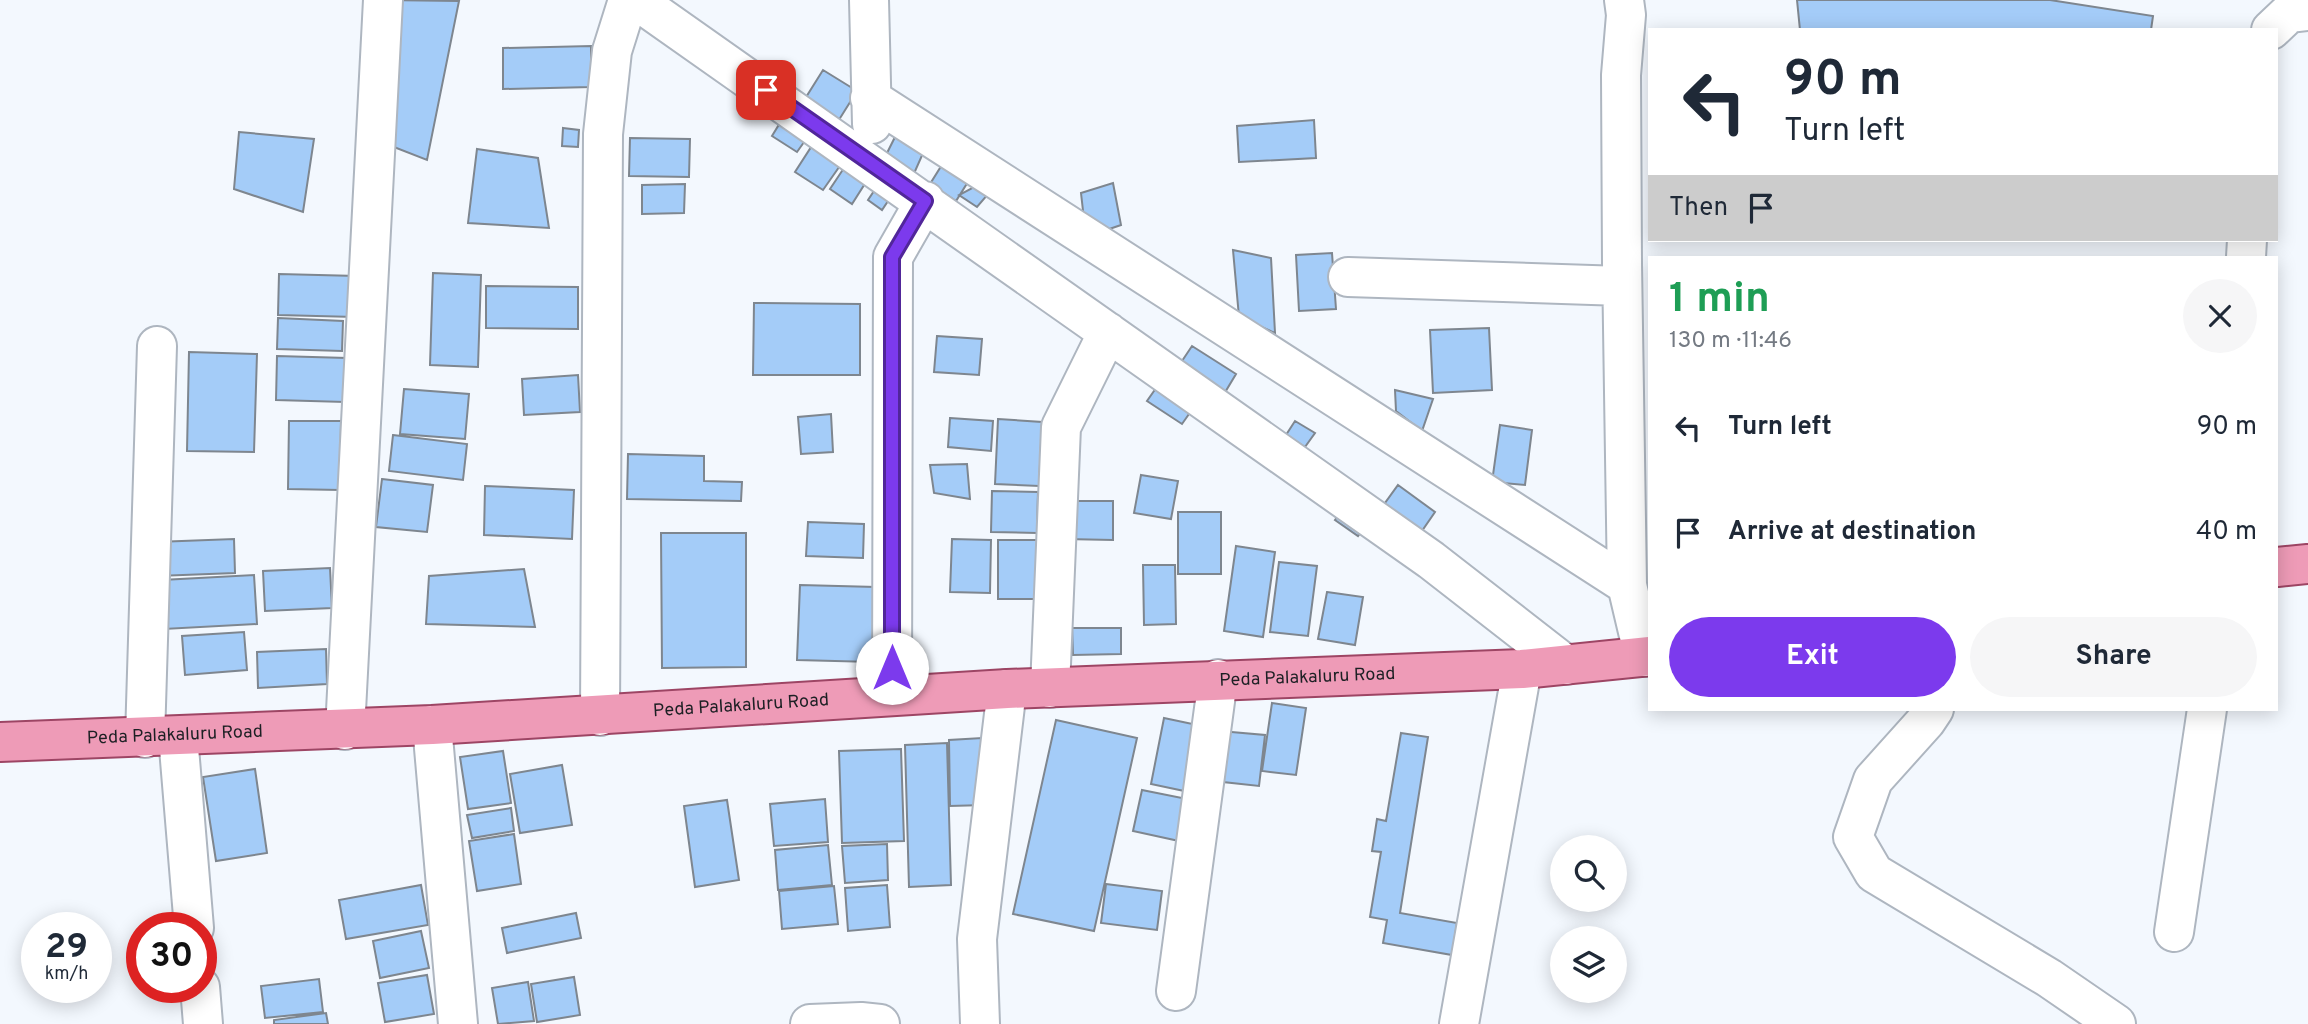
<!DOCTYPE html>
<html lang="en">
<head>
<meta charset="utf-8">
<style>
  :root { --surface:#fff; --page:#f6f6f7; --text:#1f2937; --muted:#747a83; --accent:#7c3aed }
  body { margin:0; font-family:Overpass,sans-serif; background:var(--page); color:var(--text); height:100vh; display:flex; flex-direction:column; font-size:26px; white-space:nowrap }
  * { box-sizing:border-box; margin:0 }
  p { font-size:23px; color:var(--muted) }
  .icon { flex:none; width:38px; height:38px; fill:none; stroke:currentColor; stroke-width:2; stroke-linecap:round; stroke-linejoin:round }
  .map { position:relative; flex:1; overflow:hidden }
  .side { position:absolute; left:1648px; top:256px; width:630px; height:455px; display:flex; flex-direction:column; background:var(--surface); border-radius:0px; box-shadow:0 4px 18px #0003 }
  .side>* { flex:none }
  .hud { position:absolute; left:1648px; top:28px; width:630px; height:214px; border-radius:0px; box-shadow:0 4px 18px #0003; background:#fff; color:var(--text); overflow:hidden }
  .tools { position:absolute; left:1550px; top:835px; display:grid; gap:14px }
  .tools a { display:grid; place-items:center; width:77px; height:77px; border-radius:50%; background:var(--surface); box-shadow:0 4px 18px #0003; font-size:35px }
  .speed { position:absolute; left:21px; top:912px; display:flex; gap:14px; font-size:35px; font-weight:700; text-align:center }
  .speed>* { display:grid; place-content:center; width:91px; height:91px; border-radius:50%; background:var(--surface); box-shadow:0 4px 18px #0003; line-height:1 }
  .speed small { font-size:18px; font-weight:400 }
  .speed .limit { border:10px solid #d22; background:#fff; color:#111 }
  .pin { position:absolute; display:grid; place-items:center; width:60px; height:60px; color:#fff; margin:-30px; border-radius:14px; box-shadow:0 4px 10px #0006 }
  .me { position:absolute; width:77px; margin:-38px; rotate:0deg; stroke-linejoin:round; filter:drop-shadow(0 0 5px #0008) }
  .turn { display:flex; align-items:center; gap:24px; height:147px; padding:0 21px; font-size:32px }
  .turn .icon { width:91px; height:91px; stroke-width:2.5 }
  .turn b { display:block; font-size:49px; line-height:60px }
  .then { display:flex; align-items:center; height:66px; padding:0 21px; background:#0003; gap:14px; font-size:26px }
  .round { display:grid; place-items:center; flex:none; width:74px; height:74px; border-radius:37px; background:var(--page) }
  .head { display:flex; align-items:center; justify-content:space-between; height:119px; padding:0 21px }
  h1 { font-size:42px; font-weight:700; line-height:52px; color:#1e9e55 }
  .action { display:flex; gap:14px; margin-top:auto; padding:14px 21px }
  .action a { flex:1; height:80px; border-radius:42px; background:var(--accent); color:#fff; font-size:28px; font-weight:700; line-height:80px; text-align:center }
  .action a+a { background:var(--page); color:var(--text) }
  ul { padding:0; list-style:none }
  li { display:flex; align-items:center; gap:21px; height:105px; padding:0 21px }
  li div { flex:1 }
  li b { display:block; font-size:26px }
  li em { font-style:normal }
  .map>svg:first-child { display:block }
  .building { fill:#a4ccf8; stroke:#7e868f; stroke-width:2 }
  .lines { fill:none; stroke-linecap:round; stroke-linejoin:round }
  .minor-casing { stroke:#aeb6c0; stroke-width:42 }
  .major-casing { stroke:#9d4564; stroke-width:42 }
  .minor { stroke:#fff; stroke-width:38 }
  .major { stroke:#ee9bb7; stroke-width:38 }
  .route-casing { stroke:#51269a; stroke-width:18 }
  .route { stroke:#7c3aed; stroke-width:12 }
  .labels { text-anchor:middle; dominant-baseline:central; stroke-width:7; stroke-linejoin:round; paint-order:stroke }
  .street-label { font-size:18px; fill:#1d2024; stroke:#f3f8fe }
</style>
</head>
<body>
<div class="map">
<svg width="2308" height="1024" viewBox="0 0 2308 1024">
  <rect width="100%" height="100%" fill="#f3f8fe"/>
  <!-- building -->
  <path class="building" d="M383,0L459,1L427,160L376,140Z
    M1797,0H2050L2153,16L2151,30H1800Z
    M591,46V87L503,89V48Z
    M823,70L857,91L837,123L803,102Z
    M783,118L809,135L797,152L772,136Z
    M1314,120L1316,158L1239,162L1237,126Z
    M563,128L579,130L578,147L562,146Z
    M239,132L314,139L303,212L234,189Z
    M896,135L924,151L912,178L879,169Z
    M630,138L690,139L689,177L629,176Z
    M815,141L844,160L823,190L795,172Z
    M477,149L538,158L549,228L468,223Z
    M950,152L976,169L956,201L930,184Z
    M844,168L866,182L852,204L830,189Z
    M880,182L894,192L882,210L868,200Z
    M1113,183L1121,225L1086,237L1081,193Z
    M685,184L684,213L642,214V185Z
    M974,187L989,193L977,207L959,195Z
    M1233,250L1271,258L1275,333L1239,317Z
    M1332,253L1336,309L1299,311L1296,255Z
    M433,273L481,275L478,367L430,365Z
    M279,274L357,276L355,317L278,315Z
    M486,286L578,287V329L486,328Z
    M754,303L860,304V375H753Z
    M278,318L343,321L342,351L277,349Z
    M1489,328L1492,390L1433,393L1430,330Z
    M937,336L982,339L979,375L934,372Z
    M1192,346L1236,374L1221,399L1176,370Z
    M189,352L257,354L254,452L187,451Z
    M277,356L347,358L345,402L276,400Z
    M578,375L580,412L524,415L522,379Z
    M1161,381L1196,404L1182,424L1147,401Z
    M404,389L469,394L465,439L400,434Z
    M1395,390L1433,399L1422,431L1396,411Z
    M831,414L833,452L801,454L798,417Z
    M950,418L993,421L991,451L948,447Z
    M998,419L1042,422L1039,486L995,484Z
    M289,421H341L340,490L288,489Z
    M1295,421L1315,433L1305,447L1286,435Z
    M1500,425L1532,430L1525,485L1492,482Z
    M393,435L467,444L463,480L389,471Z
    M628,454L704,456V481L742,482L741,501L627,499Z
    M967,464L970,499L934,493L930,465Z
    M1141,475L1178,481L1171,519L1134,513Z
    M382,479L433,485L427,532L376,527Z
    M1398,485L1435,512L1415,541L1377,514Z
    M485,486L574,490L572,539L484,535Z
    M992,491L1038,492L1037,533L991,532Z
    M1066,501H1113V540L1065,539Z
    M1346,505L1369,521L1358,536L1335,520Z
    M1178,512H1221V574H1178Z
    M808,522L864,524L863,558L806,556Z
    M661,533H746V667L662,668Z
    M234,539L235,573L157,576L156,542Z
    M952,539L991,540L990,593L950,592Z
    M998,540H1040L1039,599H998Z
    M1236,546L1275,552L1263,637L1224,631Z
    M1279,562L1317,566L1308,636L1270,632Z
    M1143,565H1175L1176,624L1144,625Z
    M330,568L332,608L265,611L263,571Z
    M524,569L535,627L426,624L429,576Z
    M254,575L257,624L164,629L162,580Z
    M800,585L876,587L873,662L797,660Z
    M1327,592L1363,597L1355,645L1318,639Z
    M1072,628H1121V654L1073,655Z
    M244,632L247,670L185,675L182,636Z
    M326,649L327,684L258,688L257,652Z
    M1272,703L1306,708L1296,775L1262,771Z
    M1164,718L1202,726L1189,792L1151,784Z
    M1056,720L1137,738L1094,931L1013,914Z
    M1220,731L1265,735L1259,786L1214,781Z
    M1401,733L1428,737L1400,913L1457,923L1452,955L1383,943L1387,920L1370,917L1381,852L1372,851L1377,819L1386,821Z
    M982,738L985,805L950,806L949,740Z
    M947,743L951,885L909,887L905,745Z
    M901,749L904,841L842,843L839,751Z
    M503,751L511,803L468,809L460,757Z
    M562,765L572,825L520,833L510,774Z
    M255,769L267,853L216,861L203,777Z
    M1142,790L1187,799L1179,841L1133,831Z
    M825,799L828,842L774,846L770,804Z
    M727,800L739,880L695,887L684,806Z
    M511,808L514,831L472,838L467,815Z
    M514,834L521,884L477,891L469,841Z
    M887,844L888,880L845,883L842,846Z
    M828,845L832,885L778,890L775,850Z
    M1106,884L1162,891L1157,930L1101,923Z
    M421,885L428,925L346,939L339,900Z
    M887,885L890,927L848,931L845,888Z
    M834,886L838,924L782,929L779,891Z
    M576,913L581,938L507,953L502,928Z
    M421,931L429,968L380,978L373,941Z
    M427,975L434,1014L385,1022L378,983Z
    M574,977L580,1015L537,1022L531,984Z
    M319,979L323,1012L265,1018L261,986Z
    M528,982L534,1021L498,1024L492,988Z
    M326,1013L328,1024H274V1020Z"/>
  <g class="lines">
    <!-- minor casing -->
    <g class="minor-casing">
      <path id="minor" d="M636,0L1431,560L1566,665
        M869,0L872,124
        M1624,0L1626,15L1621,75L1622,263L1627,585L1644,657
        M2271,30L2289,13L2308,11
        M870,98L1627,585
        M2246,257L2247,240
        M1348,277L1622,286
        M1050,688L1061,427L1108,332
        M892,695L893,257L925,201
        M1934,709L1926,721L1873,780L1853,837L1874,873L2049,978L2116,1024
        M600,716L603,134L612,51L628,0
        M432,725L458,1024
        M345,730L383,0
        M178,736L194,928
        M145,738L157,346
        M2174,932L2207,709
        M200,987L203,1024
        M1176,991L1218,679
        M810,1024L861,1022L880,1024
        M980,1024L977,939L1007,689
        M1459,1024L1522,669"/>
    </g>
    <!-- major casing -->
    <g class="major-casing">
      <g id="major">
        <path d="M2277,567L2308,564"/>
        <path id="s1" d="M0,742L432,725L1007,689L1522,669L1650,656"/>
      </g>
    </g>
    <!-- minor -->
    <use href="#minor" class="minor"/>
    <!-- major -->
    <use href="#major" class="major"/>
  </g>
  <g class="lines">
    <!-- route casing -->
    <g class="route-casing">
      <path id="route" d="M766,90L925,201L892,257V668"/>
    </g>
    <!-- route -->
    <use href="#route" class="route"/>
  </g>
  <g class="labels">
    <!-- street labels -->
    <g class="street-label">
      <text stroke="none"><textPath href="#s1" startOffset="1309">Peda Palakaluru Road</textPath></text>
      <text stroke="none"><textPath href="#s1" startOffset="742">Peda Palakaluru Road</textPath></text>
      <text stroke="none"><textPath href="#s1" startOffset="175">Peda Palakaluru Road</textPath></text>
    </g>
  </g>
</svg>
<div class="tools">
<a><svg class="icon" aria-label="search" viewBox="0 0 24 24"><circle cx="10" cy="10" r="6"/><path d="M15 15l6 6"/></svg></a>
<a><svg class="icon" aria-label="layers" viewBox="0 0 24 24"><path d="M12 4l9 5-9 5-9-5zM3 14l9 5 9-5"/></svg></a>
</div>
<div class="speed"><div>29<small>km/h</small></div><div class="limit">30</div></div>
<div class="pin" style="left:766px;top:90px;background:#d93025"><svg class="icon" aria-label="arrive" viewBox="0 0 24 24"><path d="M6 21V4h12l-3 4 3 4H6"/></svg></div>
<svg class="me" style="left:892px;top:668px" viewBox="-20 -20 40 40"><circle r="19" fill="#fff"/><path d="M0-13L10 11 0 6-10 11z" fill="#7c3aed"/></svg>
<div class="hud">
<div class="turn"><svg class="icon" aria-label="left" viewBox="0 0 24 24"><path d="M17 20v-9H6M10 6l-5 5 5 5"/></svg><div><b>90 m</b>Turn left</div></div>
<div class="then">Then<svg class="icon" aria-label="arrive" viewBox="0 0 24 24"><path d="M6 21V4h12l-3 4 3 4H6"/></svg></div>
</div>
<section class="side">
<div class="head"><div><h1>1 min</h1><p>130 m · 11:46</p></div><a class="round"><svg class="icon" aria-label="close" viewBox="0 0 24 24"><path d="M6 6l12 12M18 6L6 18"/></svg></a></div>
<ul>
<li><svg class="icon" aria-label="left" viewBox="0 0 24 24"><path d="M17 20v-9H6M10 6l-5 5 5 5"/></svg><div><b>Turn left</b></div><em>90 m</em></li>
<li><svg class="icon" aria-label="arrive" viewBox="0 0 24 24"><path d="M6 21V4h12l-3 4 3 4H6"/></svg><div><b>Arrive at destination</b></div><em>40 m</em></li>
</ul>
<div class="action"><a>Exit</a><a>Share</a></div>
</section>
</div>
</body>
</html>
